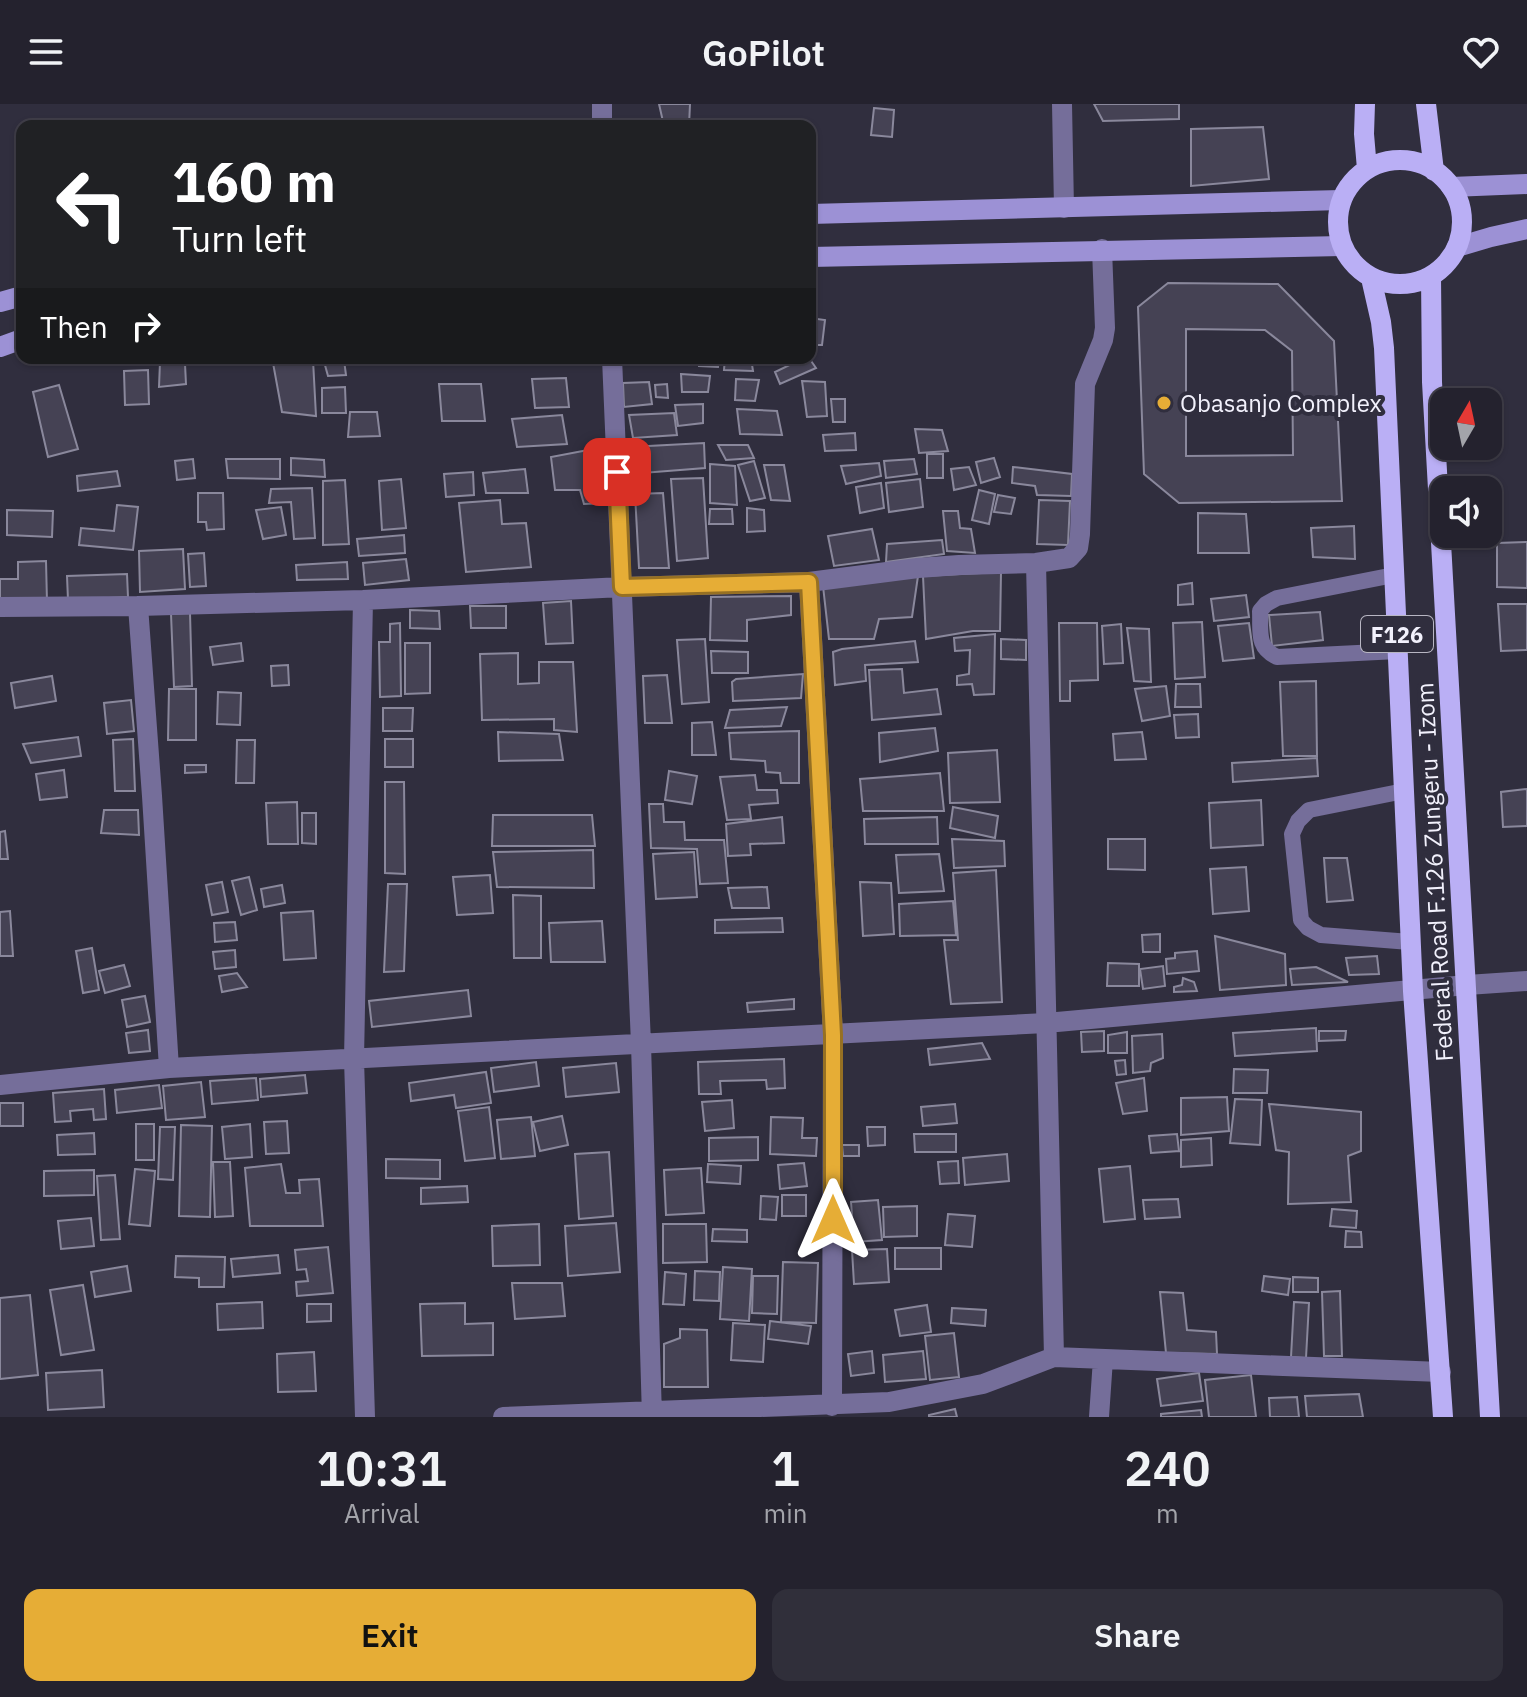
<!DOCTYPE html>
<html lang="en">
<head>
<meta charset="utf-8">
<style>
  :root { --surface:#24222e; --page:#302f3a; --text:#f1f3f6; --muted:#a3a4aa; --line:#413f4a; --accent:#e6ad36 }
  body { margin:0; font-family:"IBM Plex Sans",sans-serif; background:var(--page); color:var(--text); height:100vh; display:flex; flex-direction:column; font-size:30px; white-space:nowrap }
  * { box-sizing:border-box; margin:0 }
  p { font-size:26px; color:var(--muted) }
  .icon { flex:none; width:44px; height:44px; fill:none; stroke:currentColor; stroke-width:2; stroke-linecap:round; stroke-linejoin:round }
  .map { position:relative; height:1313px; overflow:hidden }
  .drawer { display:flex; flex-direction:column; background:var(--surface); flex:1 }
  .drawer>* { flex:none }
  .top-card { position:absolute; left:16px; top:16px; width:800px; height:244px; border-radius:16px; box-shadow:0 2px 6px #0004,0 0 0 2px var(--line); background:#202124; color:#fff; overflow:hidden }
  .needle { width:52px; rotate:9deg }
  .controls { position:absolute; left:1430px; top:284px; display:grid; gap:16px }
  .controls a { display:grid; place-items:center; width:72px; height:72px; border-radius:16px; background:var(--surface); box-shadow:0 2px 6px #0004,0 0 0 2px var(--line); font-size:40px }
  .pin { position:absolute; display:grid; place-items:center; width:68px; height:68px; color:#fff; margin:-34px; border-radius:16px; box-shadow:0 4px 12px #0006 }
  .me { position:absolute; width:88px; margin:-44px; rotate:0deg; stroke-linejoin:round; filter:drop-shadow(0 0 6px #0008) }
  .turn { display:flex; align-items:center; gap:28px; height:168px; padding:0 24px; font-size:36px }
  .turn .icon { width:104px; height:104px; stroke-width:2.5 }
  .turn b { display:block; font-size:56px; line-height:68px }
  .then { display:flex; align-items:center; height:76px; padding:0 24px; background:#0003; gap:16px; font-size:30px }
  .eta { display:flex; justify-content:space-evenly; align-items:center; height:136px; text-align:center }
  .eta b { font-size:48px; font-weight:600; line-height:56px }
  .primary-button { display:flex; gap:16px; margin-top:auto; padding:16px 24px }
  .primary-button a { flex:1; height:92px; border-radius:16px; background:var(--accent); color:#111; font-size:32px; font-weight:600; line-height:92px; text-align:center }
  .primary-button a+a { background:var(--page); color:var(--text) }
  header { display:flex; justify-content:space-between; align-items:center; height:104px; padding:0 24px; background:var(--surface); font-size:36px; font-weight:600 }
  .map>svg:first-child { display:block }
  .building { fill:#454254; stroke:#8a889c; stroke-width:2; fill-rule:evenodd }
  .lines { fill:none; stroke-linecap:round; stroke-linejoin:round }
  .lane { stroke:#756e9a; stroke-width:16 }
  .street { stroke:#756e9a; stroke-width:20 }
  .secondary { stroke:#9c91d5; stroke-width:20 }
  .primary { stroke:#baaff5; stroke-width:20 }
  .route-casing { stroke:#967023; stroke-width:20 }
  .route { stroke:#e6ad36; stroke-width:14 }
  .poi-dot { fill:#e6ad36; stroke:#302e3e; stroke-width:3 }
  .labels { text-anchor:middle; dominant-baseline:central; stroke-width:8; stroke-linejoin:round; paint-order:stroke }
  .shield { fill:#302e3e; stroke:#b8b6c3; stroke-width:2 }
  .shield-label { font-size:22px; font-weight:bold; fill:#f2f1fc }
  .poi-label { font-size:24px; fill:#f2f1fc; stroke:#302e3e; text-anchor:start }
  .street-label { font-size:24px; fill:#f2f1fc; stroke:#302e3e }
</style>
</head>
<body>
<header><svg class="icon" aria-label="menu" viewBox="0 0 24 24"><path d="M4 6h16M4 12h16M4 18h16"/></svg>GoPilot<svg class="icon" aria-label="heart" viewBox="0 0 24 24"><path d="M12 20l-8-8c-3-5 5-10 8-4 3-6 11-1 8 4z"/></svg></header>
<div class="map">
<svg width="1527" height="1313" viewBox="0 0 1527 1313">
  <rect width="100%" height="100%" fill="#302e3e"/>
  <!-- building -->
  <path class="building" d="M659,0H690L689,22H664Z
    M1094,0H1179V15L1103,17Z
    M874,4L894,6L892,33L871,31Z
    M1263,23L1269,75L1191,82V25Z
    M1168,179L1278,180L1334,237L1342,397L1179,399L1144,370L1138,203ZM1186,225L1265,226L1292,247L1293,351L1186,352Z
    M810,214L825,216L822,241H810Z
    M323,254H362L344,256L346,271L328,272Z
    M699,254H719L718,263L699,262Z
    M725,254H751L753,267L724,266Z
    M768,254H787L788,258L768,257Z
    M804,254H809L816,264L780,280L775,268Z
    M313,256L316,312L282,308L273,259Z
    M160,258L185,260L186,280L159,283Z
    M148,266L149,300L125,301L124,267Z
    M681,270L710,272L708,288H682Z
    M566,274L569,303L535,304L532,275Z
    M736,275L759,276L755,297L735,296Z
    M802,277L825,278L827,312L807,313Z
    M649,278L652,300L624,303L623,279Z
    M439,280H481L485,317H442Z
    M667,280L668,294L656,293L655,281Z
    M59,281L78,345L48,353L33,288Z
    M345,283L346,309H322V284Z
    M831,295H845V318H833Z
    M703,300V319L678,322L675,301Z
    M737,305L777,307L782,331L740,330Z
    M350,308H377L380,332L348,333Z
    M674,309L677,331L633,334L629,311Z
    M562,311L567,340L517,343L512,315Z
    M915,325L942,326L948,347L919,349Z
    M855,329L856,346L825,347L823,331Z
    M704,339L705,364L630,370V343Z
    M718,341H748L754,354L726,356Z
    M604,343L607,399L584,400L580,386H555L551,353Z
    M927,350H943V374H927Z
    M291,354L324,356L325,373L291,371Z
    M994,354L1000,373L981,379L976,358Z
    M193,355L195,374L177,376L175,357Z
    M226,355H280V375L228,374Z
    M914,355L917,370L886,374L884,357Z
    M754,357L765,394L750,397L738,361Z
    M879,359L881,372L846,380L841,362Z
    M710,360L735,362L737,401L710,399Z
    M764,361H784L790,397L771,396Z
    M969,363L976,381L954,386L951,365Z
    M1013,363L1072,370L1071,392L1037,391L1035,382L1012,379Z
    M525,365L528,389H486L483,369Z
    M117,367L120,382L78,387L77,372Z
    M473,368L474,391L446,393L444,370Z
    M703,374L708,454L677,457L671,375Z
    M401,375L406,424L382,426L379,377Z
    M920,375L923,403L889,408L886,379Z
    M345,376L349,440L323,441V377Z
    M881,379L884,404L860,409L856,383Z
    M312,384L315,434L294,435L291,398L269,399L271,385Z
    M979,386L995,390L989,420L972,416Z
    M198,389H223L224,425L207,426L206,418H198Z
    M663,389L669,464H639L635,390Z
    M998,391L1015,394L1011,410L994,408Z
    M500,396L502,420L526,419L531,463L466,468L459,399Z
    M1039,396L1070,397L1068,441L1037,440Z
    M117,401L138,403L133,446L79,441L81,424L114,427Z
    M281,403L286,431L263,435L256,406Z
    M747,404L764,406L765,427L747,428Z
    M710,405H732L733,420H709Z
    M7,406L53,407L52,433L7,431Z
    M943,407H958L960,424L971,425L975,449L947,447Z
    M1198,409L1246,410L1249,449H1198Z
    M1354,422L1355,455L1313,453L1311,424Z
    M872,425L879,456L834,462L828,432Z
    M404,431L405,449L359,452L357,435Z
    M942,436L944,450L886,458L887,440Z
    M1527,438V484L1497,483V439Z
    M183,445L185,485L140,488L139,447Z
    M204,449L206,482L190,483L188,450Z
    M406,455L409,476L365,481L363,459Z
    M46,457L47,498L0,499V475H18V458Z
    M347,458L348,475L297,476L296,461Z
    M1001,468L1000,527H973L926,535L923,472Z
    M127,470L128,493L68,496L67,472Z
    M918,472L912,513L879,515L874,535H829L823,482Z
    M1192,479L1193,500L1178,501V481Z
    M1246,491L1249,513L1214,517L1211,495Z
    M791,492V511L747,516V537L710,536L711,493Z
    M571,497L573,539L546,540L543,499Z
    M1498,500H1527V546L1501,547Z
    M470,502H506V524H471Z
    M410,506L439,507L440,525L410,524Z
    M1320,508L1323,536L1272,542L1269,511Z
    M190,509L192,582L174,583L171,510Z
    M1202,518L1205,573L1175,575L1173,519Z
    M400,519L401,592L380,593L379,538H390V520Z
    M1059,519H1097L1098,576L1070,577V597H1060Z
    M1249,519L1254,554L1223,557L1218,522Z
    M1121,520L1123,559L1104,560L1102,522Z
    M1127,524L1149,525L1151,578L1134,577Z
    M995,530L994,590L974,591L972,580L957,581V572L969,570L970,546L955,547L954,534Z
    M705,535L709,598L682,600L677,536Z
    M1001,535L1026,536V556L1001,555Z
    M915,537L918,558L865,561L866,577L835,581L833,548L842,545Z
    M241,539L243,557L213,561L210,543Z
    M405,539H430V589L405,590Z
    M711,547L748,548V569H712Z
    M518,549V580L539,579V558H573L577,628L554,626V615L482,616L480,550Z
    M288,561L289,581L272,582L271,562Z
    M902,565L904,589L937,585L941,610L872,616L869,566Z
    M803,570L801,594L733,597L732,578L736,575Z
    M667,571L672,619H645L643,572Z
    M52,572L56,597L15,604L11,579Z
    M1316,577L1317,652H1283L1280,578Z
    M1176,580H1200L1201,603H1175Z
    M1166,582L1170,612L1142,617L1135,585Z
    M169,585H196V636H168Z
    M218,588L241,589L240,621L217,620Z
    M131,596L134,627L107,630L104,599Z
    M787,603L781,622L725,624L730,606Z
    M383,604H413L412,627H383Z
    M1198,610L1199,633L1176,634L1174,611Z
    M712,618L716,651H692V619Z
    M935,624L938,647L880,658L879,629Z
    M799,627V679H781L780,669L766,668L765,657L731,655L729,629Z
    M498,628L559,630L563,656L499,657Z
    M1142,628L1146,655L1115,656L1113,630Z
    M78,633L81,652L31,659L23,640Z
    M133,635L135,687H115L113,636Z
    M385,635H413V663H385Z
    M237,636H255L254,679H236Z
    M997,646L1000,698L950,699L948,649Z
    M1317,654L1318,672L1233,678L1232,659Z
    M185,661H206V668L185,669Z
    M64,666L67,693L40,696L36,670Z
    M669,667L697,672L692,700L665,696Z
    M940,669L944,707H863L860,675Z
    M755,671L757,686H777L778,699L749,701L751,715L727,716L720,673Z
    M385,678H404L405,770L385,769Z
    M1527,685V722L1503,723L1501,688Z
    M1261,696L1263,741L1211,744L1209,699Z
    M297,698L298,740H268L266,699Z
    M649,700H663L664,718H684L685,736H724L728,779L700,780L697,745L651,744Z
    M953,703L998,712L995,734L950,724Z
    M104,706H138L139,731L101,729Z
    M302,709H316V740L302,739Z
    M493,711H592L595,742H492Z
    M782,713L784,739L750,740L751,751L728,752L726,720Z
    M937,713L938,740H865L864,715Z
    M5,727L8,755H0V728Z
    M952,735L1004,737L1005,762L954,764Z
    M1108,735H1145V766L1108,765Z
    M593,746L594,784L497,783L493,748Z
    M694,748L697,793L656,795L653,750Z
    M939,750L944,787L899,789L896,751Z
    M1324,754H1347L1353,796L1327,798Z
    M1246,763L1249,807L1213,810L1210,765Z
    M996,766L1002,898L951,900L944,836H958L953,769Z
    M490,771L493,809L457,811L453,773Z
    M249,773L257,806L241,811L232,777Z
    M222,778L228,808L212,811L206,781Z
    M860,778L891,779L894,830L863,832Z
    M388,780H407L404,867L384,868Z
    M282,781L285,799L264,803L261,785Z
    M767,783L769,804H732L728,784Z
    M513,791L541,792V854H514Z
    M953,797L956,831L900,832L899,800Z
    M10,807L13,852H0V808Z
    M313,807L316,854L284,856L281,809Z
    M782,814L783,828L715,829V816Z
    M602,817L605,858H551L549,819Z
    M235,818L237,836L215,838L214,819Z
    M1160,830V848H1143L1142,831Z
    M1215,832L1285,850L1286,881L1220,886Z
    M92,844L99,886L83,889L76,847Z
    M235,846L236,863L215,865L213,848Z
    M1197,847L1199,867L1167,870L1166,855L1175,854V849Z
    M1377,852L1379,870L1349,871L1346,854Z
    M1108,859L1139,860V882H1107Z
    M124,861L130,882L105,889L99,867Z
    M1163,862L1165,882L1143,885L1140,865Z
    M1316,863L1348,878L1292,881L1290,865Z
    M237,869L247,883L222,888L219,872Z
    M1183,874L1194,878L1197,887L1174,888V883L1182,881Z
    M468,886L471,912L372,923L369,897Z
    M145,892L150,918L127,923L122,896Z
    M794,895V905L748,908L747,899Z
    M1316,924L1317,947L1235,952L1233,929Z
    M148,926L150,947L129,949L126,929Z
    M1104,927V947L1082,948L1081,928Z
    M1319,927H1346L1345,936L1319,937Z
    M1127,928V949H1108V931Z
    M1162,930L1163,954L1151,959L1150,967L1133,969L1132,932Z
    M982,939L990,955L930,961L928,945Z
    M784,955L785,984L767,985L766,976L720,977L721,990H699L698,958Z
    M1125,956L1126,970L1117,971L1115,957Z
    M536,958L539,982L494,988L491,964Z
    M616,959L619,988L566,993L563,964Z
    M1234,965L1268,966L1267,989H1233Z
    M486,968L491,999L456,1004L454,991L411,997L409,979Z
    M305,971L307,989L261,993L260,975Z
    M256,974L258,996L212,1000L210,977Z
    M1144,974L1147,1007L1123,1010L1116,979Z
    M201,978L205,1013L166,1016L163,982Z
    M159,981L162,1004L117,1009L115,986Z
    M104,985L106,1015L94,1016L93,1005L70,1007L71,1017L55,1018L53,989Z
    M1227,993L1229,1027L1181,1031V994Z
    M1235,995L1262,996L1260,1041L1230,1039Z
    M732,996L734,1024L705,1027L702,998Z
    M0,999H23V1022H0Z
    M955,1000L957,1019L923,1022L921,1003Z
    M1269,1000L1361,1008V1047L1348,1052L1351,1098L1288,1100L1289,1048L1276,1046Z
    M489,1003L495,1054L465,1057L458,1007Z
    M562,1012L568,1041L540,1047L533,1018Z
    M531,1013L535,1052L501,1055L497,1016Z
    M771,1013L803,1014L802,1034H817L816,1052L770,1050Z
    M287,1017L289,1049L266,1050L264,1018Z
    M136,1020H154V1056H136Z
    M250,1020L252,1053L225,1055L222,1023Z
    M181,1021L212,1022L210,1113L179,1112Z
    M160,1023H175L173,1076L158,1075Z
    M867,1023H885V1041L868,1042Z
    M94,1029L95,1050L58,1051L57,1031Z
    M914,1030H956V1048H915Z
    M1177,1030L1179,1047L1151,1049L1149,1032Z
    M758,1033V1056L709,1057V1034Z
    M1211,1034L1212,1061L1181,1063V1036Z
    M842,1041H859V1052H843Z
    M609,1048L613,1112L579,1115L575,1050Z
    M1007,1050L1009,1077L965,1081L963,1054Z
    M386,1055L440,1056V1075L386,1074Z
    M958,1057L959,1079L940,1080L938,1058Z
    M213,1058H230L233,1112L215,1113Z
    M804,1059L807,1082L780,1085L778,1061Z
    M281,1060L286,1089H300L299,1076L319,1075L323,1122H250L245,1064Z
    M708,1060L741,1062L740,1080L707,1078Z
    M1130,1062L1135,1115L1104,1118L1099,1065Z
    M701,1064L704,1109L666,1111L664,1066Z
    M135,1065L155,1067L150,1122L129,1120Z
    M94,1066V1091L44,1092V1067Z
    M115,1071L120,1135L101,1136L97,1072Z
    M467,1082L468,1098L421,1100V1084Z
    M782,1091H806V1112H782Z
    M761,1092L778,1093L776,1116L760,1115Z
    M1178,1095L1180,1113L1145,1115L1143,1096Z
    M878,1096L882,1136L854,1138L851,1098Z
    M917,1102V1132L884,1133L883,1103Z
    M1332,1105L1357,1107L1356,1124L1330,1122Z
    M948,1110L975,1112L972,1143L945,1141Z
    M91,1114L94,1142L61,1145L58,1117Z
    M616,1119L620,1168L568,1172L565,1122Z
    M539,1120L540,1161L493,1162L492,1122Z
    M663,1120H706L707,1158L663,1159Z
    M713,1125L747,1126V1138L712,1137Z
    M1346,1127L1361,1128L1362,1143H1345Z
    M328,1143L333,1189L297,1192L296,1178L308,1177L306,1165L297,1166L295,1146Z
    M895,1144H941V1165H895Z
    M887,1145L889,1178L854,1180L852,1146Z
    M278,1151L280,1169L233,1173L231,1155Z
    M176,1152L225,1153L224,1183H199V1174L175,1173Z
    M783,1158L818,1159L816,1219L781,1218Z
    M127,1162L131,1187L95,1193L91,1168Z
    M723,1163L752,1165L749,1217L720,1215Z
    M695,1167L720,1168L719,1197L694,1196Z
    M665,1168L686,1170L684,1201L663,1200Z
    M753,1172H778L777,1210L752,1209Z
    M1264,1172L1290,1175L1288,1191L1262,1187Z
    M1293,1173L1318,1174V1188H1293Z
    M512,1179H562L565,1212L515,1215Z
    M83,1181L94,1246L61,1251L50,1186Z
    M1340,1187L1342,1252H1324L1322,1188Z
    M1160,1188L1183,1189L1187,1226L1216,1228L1217,1250L1166,1249Z
    M30,1191L38,1271L0,1275V1194Z
    M262,1198L263,1224L218,1226L217,1200Z
    M1294,1198L1309,1199L1306,1254L1291,1253Z
    M465,1199V1220L493,1219V1251L422,1252L420,1200Z
    M307,1200H331V1217L307,1218Z
    M927,1201L931,1228L900,1232L895,1206Z
    M952,1204L986,1206L985,1222L951,1219Z
    M770,1217L811,1222L808,1240L768,1235Z
    M733,1219L765,1221L763,1258L731,1256Z
    M680,1225L707,1226L708,1283H664V1240L680,1234Z
    M954,1229L959,1273L930,1276L925,1232Z
    M872,1247L874,1269L851,1272L848,1250Z
    M923,1247L926,1275L885,1278L883,1251Z
    M314,1248L316,1287L278,1288L277,1250Z
    M102,1266L104,1303L48,1306L46,1269Z
    M1199,1269L1203,1297L1161,1302L1157,1275Z
    M1251,1271L1256,1313H1209L1205,1276Z
    M1359,1290L1363,1313H1307L1305,1292Z
    M1297,1293L1299,1313H1270L1269,1294Z
    M955,1305L957,1313H929V1311Z
    M1201,1306L1202,1313H1161V1310Z"/>
  <g class="lines">
    <!-- lane -->
    <path class="lane" d="M1394,471L1277,494L1266,500L1260,507C1261,528 1256,543 1277,553L1398,547
      M1404,687L1309,706L1298,717L1292,730L1301,816L1308,824L1321,831L1410,838"/>
    <!-- street -->
    <path class="street" d="M602,0V22
      M1062,0L1064,104
      M612,254L641,940L652,1313
      M1036,459L1054,1253
      M809,478L833,931L832,1302
      M363,496L354,955L365,1313
      M138,502L152,692L169,964
      M0,503L138,502L363,496L622,483L809,478L918,464L959,461L1036,459L1069,454L1078,444L1080,430L1085,280L1103,236L1105,224L1102,145
      M0,981L169,964L1046,919L1467,881L1527,877
      M503,1313L889,1298L983,1280L1054,1253L1441,1268
      M1099,1313L1103,1255"/>
    <!-- secondary -->
    <path class="secondary" d="M1451,83L1527,80
      M810,110L1341,96
      M1457,143L1491,133L1527,125
      M810,153L1342,142
      M0,198L22,192
      M0,243L22,235"/>
    <!-- primary -->
    <path class="primary" d="M1365,0L1364,30L1367,65
      M1426,0L1434,67
      M1338 118a62 62 0 1 1 124 0a62 62 0 1 1-124 0Z
      M1431,172L1432,278L1490,1313
      M1371,174L1381,218L1384,244L1413,887L1443,1313"/>
  </g>
  <g class="lines">
    <!-- route casing -->
    <g class="route-casing">
      <path id="route" d="M617,368L622,483L809,478L833,931V1116"/>
    </g>
    <!-- route -->
    <use href="#route" class="route"/>
  </g>
  <!-- markers -->
  <circle class="poi-dot" cx="1164" cy="299" r="8"/>
  <g class="labels">
    <!-- shield labels -->
    <rect class="shield" x="1361" y="512" width="72" height="36" rx="6"/>
    <g class="shield-label">
      <text x="1397" y="530">F126</text>
    </g>
    <!-- poi labels -->
    <g class="poi-label">
      <text x="1180" y="299">Obasanjo Complex</text>
    </g>
    <!-- street labels -->
    <g class="street-label">
      <text transform="translate(1434 768) rotate(-93)">Federal Road F.126 Zungeru - Izom</text>
    </g>
  </g>
</svg>
<div class="controls">
<a><svg class="needle" viewBox="-14 -14 28 28"><path d="M0-13l5 13h-10z" fill="#e53935"/><path d="M0 13l5-13h-10z" fill="#a3a4aa"/></svg></a>
<a><svg class="icon" aria-label="sound" viewBox="0 0 24 24"><path d="M4 9h4l5-4v14l-5-4H4zM17 9q2 3 0 6"/></svg></a>
</div>
<div class="pin" style="left:617px;top:368px;background:#d93025"><svg class="icon" aria-label="arrive" viewBox="0 0 24 24"><path d="M6 21V4h12l-3 4 3 4H6"/></svg></div>
<svg class="me" style="left:833px;top:1116px" viewBox="-20 -20 40 40"><path d="M0-17L14 15 0 8-14 15z" fill="#e6ad36" stroke="#fff" stroke-width="4"/></svg>
<div class="top-card">
<div class="turn"><svg class="icon" aria-label="left" viewBox="0 0 24 24"><path d="M17 20v-9H6M10 6l-5 5 5 5"/></svg><div><b>160 m</b>Turn left</div></div>
<div class="then">Then<svg class="icon" aria-label="right" viewBox="0 0 24 24"><path d="M7 20v-9h11M14 6l5 5-5 5"/></svg></div>
</div>
</div>
<section class="drawer">
<div class="eta">
<div><b>10:31</b><p>Arrival</p></div>
<div><b>1</b><p>min</p></div>
<div><b>240</b><p>m</p></div>
</div>
<div class="primary-button"><a>Exit</a><a>Share</a></div>
</section>
</body>
</html>
